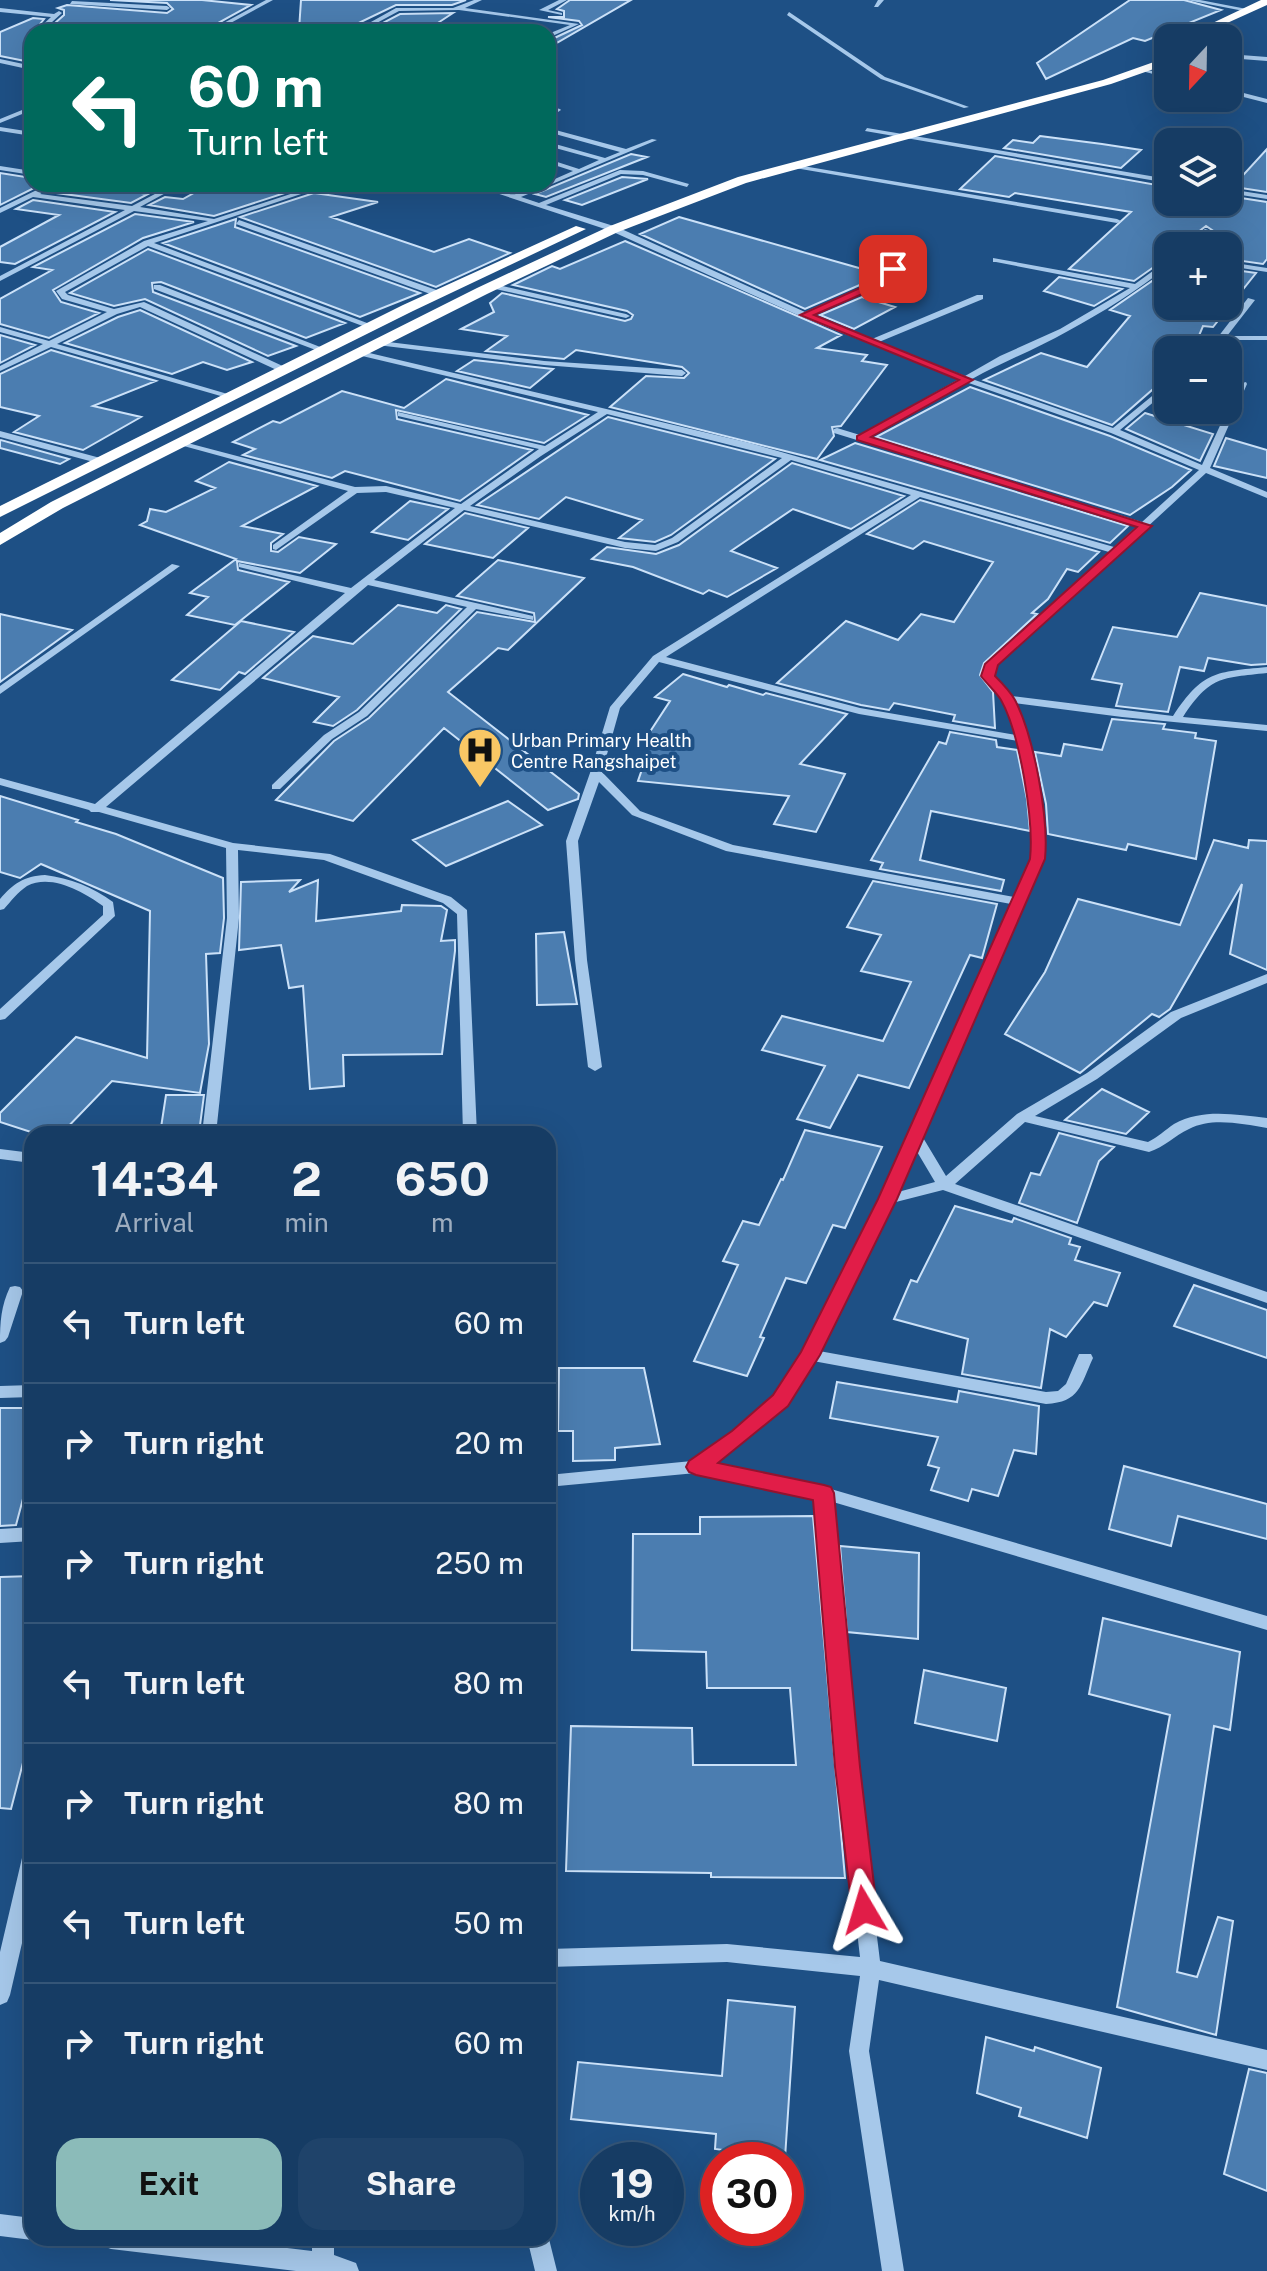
<!DOCTYPE html>
<html lang="en">
<head>
<meta charset="utf-8">
<style>
  :root { --surface:#163c64; --page:#1f436a; --text:#f1f3f6; --muted:#9eadbf; --line:#355678; --accent:#8bbbb9 }
  body { margin:0; font-family:"Public Sans",sans-serif; background:var(--page); color:var(--text); height:100vh; display:flex; flex-direction:column; font-size:30px; white-space:nowrap }
  * { box-sizing:border-box; margin:0 }
  p { font-size:26px; color:var(--muted) }
  .icon { flex:none; width:44px; height:44px; fill:none; stroke:currentColor; stroke-width:2; stroke-linecap:round; stroke-linejoin:round }
  .map { position:relative; flex:1; overflow:hidden }
  .drawer { position:absolute; left:24px; top:1126px; width:532px; height:1120px; display:flex; flex-direction:column; background:var(--surface); border-radius:24px; box-shadow:0 8px 32px #0002,0 0 0 2px var(--line) }
  .drawer>* { flex:none }
  .guide { position:absolute; left:24px; top:24px; width:532px; height:168px; border-radius:24px; box-shadow:0 8px 32px #0002,0 0 0 2px var(--line); background:#00695c; color:#fff; overflow:hidden }
  .needle { width:52px; rotate:202deg }
  .tools { position:absolute; left:1154px; top:24px; display:grid; gap:16px }
  .tools a { display:grid; place-items:center; width:88px; height:88px; border-radius:16px; background:var(--surface); box-shadow:0 8px 32px #0002,0 0 0 2px var(--line); font-size:40px }
  .speed { position:absolute; left:580px; top:2142px; display:flex; gap:16px; font-size:40px; font-weight:700; text-align:center }
  .speed>* { display:grid; place-content:center; width:104px; height:104px; border-radius:50%; background:var(--surface); box-shadow:0 8px 32px #0002,0 0 0 2px var(--line); line-height:1 }
  .speed small { font-size:20px; font-weight:400 }
  .speed .limit { border:12px solid #d22; background:#fff; color:#111 }
  .pin { position:absolute; display:grid; place-items:center; width:68px; height:68px; color:#fff; margin:-34px; border-radius:16px; box-shadow:0 4px 12px #0006 }
  .me { position:absolute; width:88px; margin:-44px; rotate:353deg; stroke-linejoin:round; filter:drop-shadow(0 0 6px #0008) }
  .turn { display:flex; align-items:center; gap:28px; height:168px; padding:0 32px; font-size:36px }
  .turn .icon { width:104px; height:104px; stroke-width:2.5 }
  .turn b { display:block; font-size:56px; line-height:68px }
  .eta { display:flex; justify-content:space-evenly; align-items:center; height:136px; text-align:center }
  .eta b { font-size:48px; font-weight:700; line-height:56px }
  .cta { display:flex; gap:16px; margin-top:auto; padding:16px 32px }
  .cta a { flex:1; height:92px; border-radius:24px; background:var(--accent); color:#111; font-size:32px; font-weight:700; line-height:92px; text-align:center }
  .cta a+a { background:var(--page); color:var(--text) }
  ul { padding:0; list-style:none }
  li { display:flex; align-items:center; gap:24px; height:120px; padding:0 32px; border-top:2px solid var(--line) }
  li div { flex:1 }
  li b { display:block; font-size:30px }
  li em { font-style:normal }
  .map>svg:first-child { display:block }
  .building { fill:#4b7db0; stroke:#cbe1f8; stroke-width:2 }
  .lines { fill:none; stroke-linecap:round; stroke-linejoin:round }
  .minor { fill:#a6c8ea; fill-rule:evenodd }
  .highway { fill:#fff; fill-rule:evenodd }
  .route { fill:#e11d48; stroke:#92132f; stroke-width:2 }
  .labels { text-anchor:middle; dominant-baseline:central; stroke-width:8; stroke-linejoin:round; paint-order:stroke }
  .far-poi-label { font-size:18px; fill:#fff; stroke:#1e5085; text-anchor:start }
</style>
</head>
<body>
<div class="map">
<svg width="1267" height="2271" viewBox="0 0 1267 2271">
  <rect width="100%" height="100%" fill="#1e5085"/>
  <!-- building -->
  <path class="building" d="M110,0H202L251,5L202,32H45L64,15V10L58,8L67,5L167,13L173,9L167,3Z
    M301,0H466L452,5H396L340,32L299,30Z
    M570,0H631L548,48V41L582,25L579,21L548,17H564V11L557,9Z
    M1130,0H1184L1221,10L1145,41L1133,38L1046,79L1037,63Z
    M453,13L424,32L375,27L400,14Z
    M33,18L44,19L26,42L25,61L0,56V32Z
    M1040,136L1102,144L1141,150L1121,168L1004,148L1013,140L1033,143Z
    M1267,149V192L1228,186L1230,182L1236,183Z
    M631,154L647,157L546,197L535,194Z
    M995,156L1168,187V202H1228V196L1267,202V259L1263,264L1228,259V246H1197L1215,232L1206,226L1180,246H1168V257L1134,281L1069,269L1131,212L1015,193L1009,197L960,189Z
    M0,173L32,178V184H42L0,205Z
    M622,177L648,179L582,205L565,200Z
    M60,184H77L148,194L131,203L49,192Z
    M210,184H253L294,190L214,216L149,205L165,197L183,199Z
    M314,193L378,202L331,217L434,252L469,239L510,253L436,287L240,217Z
    M33,200L115,212L15,264L0,262V247L59,215L16,209Z
    M135,214L194,222L143,238L53,290L61,302L99,313L49,338L0,324V299L52,270L33,267Z
    M679,217L866,270L862,284L805,309L640,234Z
    M236,219L235,227L420,293L360,317L163,243Z
    M625,241L841,335L817,348L867,355L862,361L887,365L841,426L832,427L834,436L817,459L610,407L646,376L684,378L689,373L682,367L576,350L564,359L486,351L507,336L461,329L494,312L490,303L502,293L625,321L631,319L633,315L627,311L513,285L552,266L560,269Z
    M148,249L345,323L306,338L161,282L152,283L153,292L296,346L268,356L145,299L114,306L70,293Z
    M1228,269L1256,273L1213,327L1203,326L1193,350H1168V376L1112,425L984,380L1041,353L1087,367L1130,316L1110,310L1168,270V306H1228Z
    M1059,277L1122,289L1094,306L1044,291Z
    M862,297L895,307L854,329L820,315Z
    M140,310L252,362L227,370L203,362L172,374L65,343L118,317Z
    M0,335L35,345L0,363Z
    M51,350L156,381L93,406L141,417L83,450L14,432L39,416L0,407V374Z
    M474,360L544,368L553,369L530,388L457,371Z
    M446,379L588,415L544,443L396,410L397,419L532,450L460,501L345,471L332,478L243,455L255,449L233,442L273,421L280,423L342,391L404,408Z
    M970,387L1110,436L1191,470L1172,487L1130,515L876,437Z
    M1145,413L1213,434L1200,461L1126,429Z
    M608,417L775,459L671,535L655,542L619,538L642,520L566,497L539,519L477,505Z
    M1226,438L1267,450V478L1214,466Z
    M0,441L1,440L69,459L60,464L0,448Z
    M855,443L1128,526L1110,543L820,460Z
    M229,462L317,486L242,526L283,534L271,543V551L278,552L299,537L336,544L300,573L237,561L238,570L289,582L235,625L187,615L208,597L190,593L236,559L140,525L147,521L150,509L166,512L215,488L196,481Z
    M792,463L904,496L851,529L793,509L731,551L777,568L727,597L709,590L703,594L633,567L592,559L607,547L656,554L679,545Z
    M920,500L1099,552L1078,572L1067,569L1048,599L1032,613L1037,614L984,663L980,675L993,692L995,728L953,721L955,715L894,703L889,710L861,705L777,683L846,621L898,640L921,614L954,622L993,562L924,541L913,549L867,534Z
    M410,501L448,509L408,540L372,532Z
    M465,513L528,528L493,558L425,544Z
    M498,560L584,578L508,650L498,648L448,692L579,794L578,799L548,810L444,728L353,821L276,800L334,741L369,718L477,612L535,622L534,613L457,596Z
    M1200,593L1267,606V664L1251,665L1208,658L1204,671L1180,667L1168,712L1116,706L1122,684L1092,679L1113,627L1177,637Z
    M398,605L437,613L446,605L461,609L357,710L333,726L314,722L339,697L263,678L313,636L353,644Z
    M0,614L72,630L0,682Z
    M241,621L294,632L245,674L239,672L220,690L172,680Z
    M683,674L727,687L729,685L763,695L766,693L847,714L800,764L845,774L816,832L774,824L789,796L638,781L649,749L640,747L670,701L655,697Z
    M1112,719L1165,724L1163,729L1196,733L1195,738L1216,741L1196,859L1128,844L1126,850L1048,834L1046,804L1035,752L1061,756L1064,744L1102,750Z
    M950,732L996,740L997,747L1017,750L1027,799L1030,831L931,811L920,860L1004,880L1001,891L880,869L883,863L871,860L939,742L946,744Z
    M0,796L78,820L76,822L116,834L223,878L224,918L220,953L206,954L209,1044L200,1093L112,1081L61,1134H37L0,1122V1113L76,1037L147,1058L150,911L41,864L20,878L0,872Z
    M508,801L542,825L446,866L413,840Z
    M1214,840L1248,848L1249,840L1267,841V970L1230,954L1242,884L1170,1009L1159,1017L1152,1014L1080,1073L1005,1034L1045,972L1078,899L1180,925Z
    M300,880L289,892L318,880L316,921L401,911L402,905L441,906L447,910L441,941L455,940V951L442,1054L343,1055L344,1086L310,1089L303,986L289,988L281,945L239,950L241,882Z
    M873,881L997,904L982,958L970,955L909,1088L858,1075L830,1128L797,1119L825,1066L762,1050L782,1016L883,1041L911,982L861,971L881,935L847,927Z
    M564,932L577,1004L537,1005L536,934Z
    M1102,1089L1149,1112L1126,1134L1065,1120Z
    M166,1095H204L199,1133L160,1134Z
    M805,1130L882,1147L845,1228L833,1225L806,1283L786,1278L760,1337L764,1338L747,1376L694,1361L738,1265L723,1261L743,1221L759,1225L781,1179L783,1180Z
    M1059,1133L1114,1147L1099,1161L1077,1223L1019,1203L1031,1173L1040,1175Z
    M955,1206L1012,1222L1014,1218L1071,1238L1069,1244L1080,1247L1075,1260L1120,1273L1107,1306L1094,1302L1066,1337L1050,1329L1041,1388L962,1374L968,1339L894,1319L911,1280L917,1282Z
    M1194,1285L1267,1310V1358L1174,1326Z
    M559,1368H644L660,1444L615,1448V1460L573,1461V1431H558Z
    M837,1382L957,1402L959,1391L1039,1406L1036,1454L1014,1450L998,1496L972,1489L968,1501L931,1490L939,1468L928,1465L938,1437L830,1418Z
    M0,1408H32V1465L16,1525L0,1526Z
    M1124,1466L1267,1504V1539L1178,1516L1171,1546L1109,1529Z
    M813,1516L845,1878L711,1877V1873L566,1871L571,1726L692,1728L693,1765H796L790,1688H707L706,1652L632,1650L633,1534H700V1517Z
    M840,1546L919,1553L918,1639L847,1632Z
    M32,1576V1728L11,1809L0,1808V1577Z
    M1103,1618L1240,1652L1230,1730L1214,1726L1177,1972L1197,1977L1218,1917L1233,1921L1216,2035L1117,2007L1170,1715L1089,1694Z
    M924,1670L1006,1688L997,1741L915,1723Z
    M728,2000L795,2007L785,2158L715,2149L716,2134L571,2119L578,2062L722,2076Z
    M986,2037L1034,2051L1035,2047L1101,2068L1087,2138L1019,2116L1021,2108L977,2093Z
    M1249,2069L1267,2073V2191L1224,2174Z"/>
  <g class="lines">
    <!-- minor -->
    <path class="minor" d="M266,0H273L214,32H207Z
      M474,0H482L465,8L579,24L548,38V34L570,25L459,10L399,11L360,32H353L396,8H453Z
      M559,0H567L548,10L562,13V15L539,10Z
      M878,0H884L878,7H874Z
      M1187,0H1200L1252,10L1249,12Z
      M72,1L167,6L170,8L167,10L70,4Z
      M0,8L54,14L59,11L62,13L41,32H35L51,17L0,12Z
      M789,12L885,77L969,107L964,108L881,79L787,15Z
      M32,40V70L0,63V59L28,65L29,42Z
      M1228,54L1267,57V61L1228,58Z
      M1142,69L1168,74V78L1142,71Z
      M1228,89L1267,99V103L1228,93Z
      M32,106V110L0,123V119Z
      M548,106L560,109L561,110L558,112L548,110Z
      M0,127L32,132V136L0,131Z
      M548,128L626,149L652,139L657,140L521,197L539,203L620,170L643,171L689,184L687,187L643,175L621,174L546,205L617,227L805,312L869,284L902,256H908V260L875,288L812,315L872,339L977,295H983V299L879,342L965,376L1000,356L1060,329L1130,288L996,262H993V258L1135,284L1168,260V266C1137,291 1103,312 1068,331C1037,349 1004,361 972,379L1113,428L1168,383V390L1120,430L1202,465L1239,384L1246,382L1247,384L1210,468L1267,492V498L1206,473L997,665L993,676L1011,696L1173,716C1203,671 1215,672 1267,667V673C1221,678 1210,676 1183,717L1267,725V731L1122,717L1015,703C1031,737 1053,825 1042,860C1038,874 1031,887 1025,900L1026,902L1023,905L922,1136L946,1176L1017,1114L1087,1073L1171,1012L1267,974V983L1181,1018L1097,1079L1035,1116L1148,1142C1158,1137 1165,1130 1174,1124C1203,1108 1236,1115 1267,1118V1128C1242,1124 1212,1117 1189,1129C1174,1136 1165,1147 1149,1152L1025,1122L955,1184L1267,1292V1303L943,1190L892,1203L819,1351L1046,1392L1058,1391L1066,1384L1079,1354H1091L1093,1358C1080,1386 1080,1402 1046,1404L813,1361L786,1405L745,1440L712,1464L824,1487L1267,1616V1630L833,1502L856,1767L880,1961L1267,2050V2070L879,1980L869,2051L904,2271H882L849,2051L860,1976L727,1962L548,1967V1949L727,1944L860,1957L838,1767L816,1498L696,1473L558,1486L556,1521L554,1526L548,1528V1475L692,1461L733,1432L774,1397L802,1353L880,1199L1011,904L726,851L632,815L599,782L578,841L587,960L602,1067L595,1071L588,1067L575,960L566,841L590,773L610,707L653,656L911,495L791,460L678,542L656,551L625,548L464,510L374,580L533,616V620L476,609L367,716L332,739L280,789H272V785L324,735L359,712L467,607L368,585L106,807L233,843L330,854L451,897L467,910L477,1134H463L457,914L443,903L324,860L238,850L239,918L216,1134H202L227,918L226,848L99,812H91L89,810L0,785V778L95,804L345,593L239,567V563L351,588L455,508L386,492L357,493L276,550L273,549V545L348,491L180,445V441L355,487L386,486L461,504L539,449L398,416V412L545,446L598,412L358,355V351H361L750,443L1114,547L1137,526L834,433V429L837,428L860,435L959,379L802,317L611,231L472,185L471,184C485,184 504,196 516,194C528,193 536,184 548,184V182L573,171L548,163V159L579,169L599,160L548,146V142L605,158L620,152L548,132ZM966,382L1111,433L1199,470L1142,522L868,438ZM607,414L782,458L672,538L655,545L625,542L470,506L541,456ZM920,497L1109,552L987,664L983,676L1003,700L1016,735L860,708L666,657ZM659,662L859,714L1018,741C1027,777 1037,819 1031,856C1029,870 1020,884 1014,897L733,845L640,811L602,772L620,708ZM916,1150L935,1182L898,1192Z
      M867,128L1168,179V183L865,131Z
      M791,164L1117,219L1121,221L1117,223L789,167Z
      M0,166L32,171V175L0,170Z
      M49,184H57L40,194L132,206L174,184H182L140,207L214,219L321,184H331L154,243L375,326L368,328L148,246L65,292L68,295L114,309L144,302L287,368V372H281L140,307L117,314L57,344L231,395V399L51,347L0,371V366L43,344L0,332V327L49,341L107,312L62,299L56,291L144,241L208,221L134,211L0,281V276L125,210L33,197L0,213V208Z
      M1228,189L1267,195V199L1228,193Z
      M239,220L442,292L443,294L436,296L236,224Z
      M1205,229L1212,231L1192,246H1183Z
      M1228,262L1267,268V272L1228,266Z
      M494,284L626,314L630,316L626,318L491,288L490,286Z
      M154,285H160L328,350L321,352L154,289Z
      M1248,298L1255,300L1227,336H1267V340H1224L1216,350H1208Z
      M380,341L544,361L682,370L686,373L682,376L544,365L377,345V341Z
      M0,431L104,459L105,461L101,464L0,437Z
      M172,564L180,566L0,694V686Z
      M45,875C70,878 93,887 113,902L115,916L5,1019L0,1020V1009L103,915V906C84,892 51,873 27,886C18,892 11,901 4,909L0,910V899C13,884 24,876 45,875Z
      M0,1149L32,1153V1163L0,1159Z
      M15,1286L20,1287L23,1291L8,1337L5,1341L0,1343C0,1322 1,1306 10,1287Z
      M32,1385V1397L0,1398V1386Z
      M32,1527V1541L0,1543V1529Z
      M32,1849V1900L10,1995L7,2002L0,2005V1952L22,1858L25,1852Z
      M0,2214L32,2218V2238H37L32,2240L0,2236Z
      M548,2235L557,2271H535L527,2238H548Z
      M100,2238H205L312,2251V2238H334V2255L356,2263L359,2271H296L111,2249L103,2246Z"/>
    <!-- highway -->
    <path class="highway" d="M1261,0H1267V5L1194,38H1181Z
      M1168,57V64L1111,84L746,183L618,232L487,294L63,508L0,545V533L51,502L477,288L610,226L738,177L1103,80Z
      M576,226L586,229L413,311L0,517V506L403,305Z"/>
  </g>
  <!-- route -->
  <path class="route" d="M889,267L898,269L876,288L814,315L973,380L871,437L1152,526L998,665L995,676C1002,683 1010,691 1015,700C1034,737 1049,818 1045,859L897,1199L820,1355L788,1406L718,1463L824,1485L831,1487L834,1493L860,1767L877,1910L873,1919L864,1922L855,1919L852,1910L835,1767L813,1500L696,1475L689,1472L686,1467L689,1461L732,1431L773,1395L801,1352L878,1199L1030,859C1034,821 1020,734 1001,700C996,692 987,684 981,676L985,664L1137,527L857,440V436L959,380L800,315L869,284Z"/>
  <!-- icons -->
  <defs>
    <g id="hospital-pin" transform="scale(2.3)"><path d="M0 17L-7.5 6A9.5 9.5 0 1 1 7.5 6Z" fill="#f9c765" stroke="#1e5085"/><path d="M-5-5h3v3.5h4V-5h3V5h-3V1.5h-4V5h-3Z" fill="#111"/></g>
  </defs>
  <g fill-rule="evenodd">
    <use href="#hospital-pin" x="480" y="750"/>
  </g>
  <g class="labels">
    <!-- far-poi labels -->
    <g class="far-poi-label">
      <text x="511" y="740">Urban Primary Health<tspan x="511" dy="21">Centre Rangshaipet</tspan></text>
    </g>
  </g>
</svg>
<div class="tools">
<a><svg class="needle" viewBox="-14 -14 28 28"><path d="M0-13l5 13h-10z" fill="#e53935"/><path d="M0 13l5-13h-10z" fill="#9eadbf"/></svg></a>
<a><svg class="icon" aria-label="layers" viewBox="0 0 24 24"><path d="M12 4l9 5-9 5-9-5zM3 14l9 5 9-5"/></svg></a>
<a>+</a>
<a>−</a>
</div>
<div class="speed"><div>19<small>km/h</small></div><div class="limit">30</div></div>
<div class="pin" style="left:893px;top:269px;background:#d93025"><svg class="icon" aria-label="arrive" viewBox="0 0 24 24"><path d="M6 21V4h12l-3 4 3 4H6"/></svg></div>
<svg class="me" style="left:864px;top:1910px" viewBox="-20 -20 40 40"><path d="M0-17L14 15 0 8-14 15z" fill="#e11d48" stroke="#fff" stroke-width="4"/></svg>
<div class="guide">
<div class="turn"><svg class="icon" aria-label="left" viewBox="0 0 24 24"><path d="M17 20v-9H6M10 6l-5 5 5 5"/></svg><div><b>60 m</b>Turn left</div></div>
</div>
<section class="drawer">
<div class="eta">
<div><b>14:34</b><p>Arrival</p></div>
<div><b>2</b><p>min</p></div>
<div><b>650</b><p>m</p></div>
</div>
<ul>
<li><svg class="icon" aria-label="left" viewBox="0 0 24 24"><path d="M17 20v-9H6M10 6l-5 5 5 5"/></svg><div><b>Turn left</b></div><em>60 m</em></li>
<li><svg class="icon" aria-label="right" viewBox="0 0 24 24"><path d="M7 20v-9h11M14 6l5 5-5 5"/></svg><div><b>Turn right</b></div><em>20 m</em></li>
<li><svg class="icon" aria-label="right" viewBox="0 0 24 24"><path d="M7 20v-9h11M14 6l5 5-5 5"/></svg><div><b>Turn right</b></div><em>250 m</em></li>
<li><svg class="icon" aria-label="left" viewBox="0 0 24 24"><path d="M17 20v-9H6M10 6l-5 5 5 5"/></svg><div><b>Turn left</b></div><em>80 m</em></li>
<li><svg class="icon" aria-label="right" viewBox="0 0 24 24"><path d="M7 20v-9h11M14 6l5 5-5 5"/></svg><div><b>Turn right</b></div><em>80 m</em></li>
<li><svg class="icon" aria-label="left" viewBox="0 0 24 24"><path d="M17 20v-9H6M10 6l-5 5 5 5"/></svg><div><b>Turn left</b></div><em>50 m</em></li>
<li><svg class="icon" aria-label="right" viewBox="0 0 24 24"><path d="M7 20v-9h11M14 6l5 5-5 5"/></svg><div><b>Turn right</b></div><em>60 m</em></li>
</ul>
<div class="cta"><a>Exit</a><a>Share</a></div>
</section>
</div>
</body>
</html>
